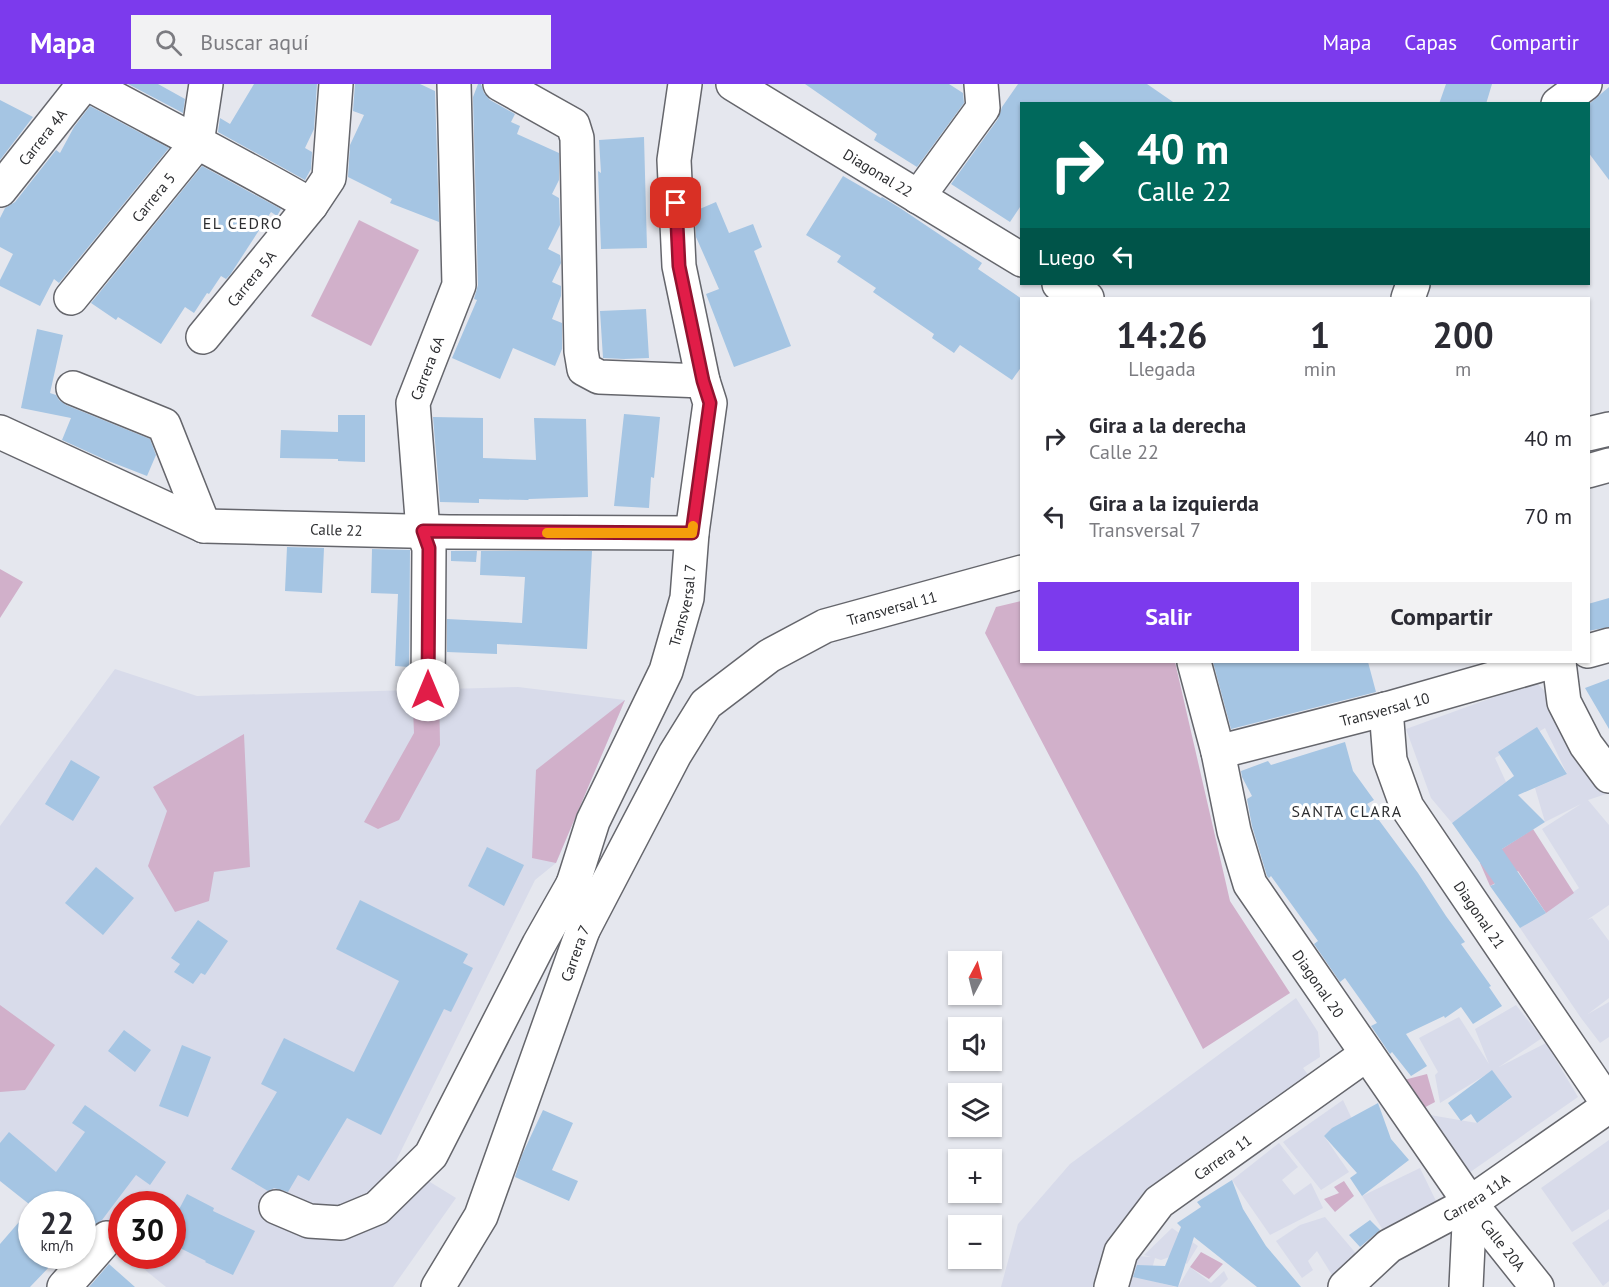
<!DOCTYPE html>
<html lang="es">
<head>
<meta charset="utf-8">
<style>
  :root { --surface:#fff; --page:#f2f2f3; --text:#2b2b33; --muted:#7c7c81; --accent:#7c3aed }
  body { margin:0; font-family:"PT Sans",sans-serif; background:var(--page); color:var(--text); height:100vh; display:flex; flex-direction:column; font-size:22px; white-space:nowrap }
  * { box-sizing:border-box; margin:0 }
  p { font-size:20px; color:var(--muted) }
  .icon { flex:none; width:33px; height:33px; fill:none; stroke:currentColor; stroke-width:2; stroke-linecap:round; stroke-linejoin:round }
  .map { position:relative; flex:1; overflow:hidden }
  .drawer { position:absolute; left:1020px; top:213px; width:570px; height:366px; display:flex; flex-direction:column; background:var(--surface); border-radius:0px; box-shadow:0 2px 4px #0004 }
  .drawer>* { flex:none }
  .top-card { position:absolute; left:1020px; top:18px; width:570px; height:183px; border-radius:0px; box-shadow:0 2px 4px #0004; background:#00695c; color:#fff; overflow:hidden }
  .needle { width:39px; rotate:7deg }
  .buttons { position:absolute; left:948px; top:867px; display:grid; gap:12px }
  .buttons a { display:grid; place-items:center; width:54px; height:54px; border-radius:0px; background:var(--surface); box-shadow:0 2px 4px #0004; font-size:30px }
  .speed { position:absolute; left:18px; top:1107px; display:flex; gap:12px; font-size:30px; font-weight:700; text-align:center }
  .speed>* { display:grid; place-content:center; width:78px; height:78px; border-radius:50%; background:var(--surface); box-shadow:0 2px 4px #0004; line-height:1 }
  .speed small { font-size:15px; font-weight:400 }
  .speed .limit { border:9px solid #d22; background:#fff; color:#111 }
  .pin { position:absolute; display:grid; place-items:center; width:51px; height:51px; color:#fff; margin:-26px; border-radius:12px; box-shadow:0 3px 9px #0006 }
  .me { position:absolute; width:66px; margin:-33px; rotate:0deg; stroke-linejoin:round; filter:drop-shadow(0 0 4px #0008) }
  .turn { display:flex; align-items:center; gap:21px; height:126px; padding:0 18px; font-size:27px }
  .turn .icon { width:78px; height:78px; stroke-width:2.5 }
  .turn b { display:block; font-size:42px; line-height:51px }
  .then { display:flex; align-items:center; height:57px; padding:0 18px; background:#0003; gap:12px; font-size:22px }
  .eta { display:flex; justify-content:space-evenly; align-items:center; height:102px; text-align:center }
  .eta b { font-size:36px; font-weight:800; line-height:42px }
  .action { display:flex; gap:12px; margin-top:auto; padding:12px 18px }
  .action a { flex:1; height:69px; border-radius:0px; background:var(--accent); color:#fff; font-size:24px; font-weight:800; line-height:69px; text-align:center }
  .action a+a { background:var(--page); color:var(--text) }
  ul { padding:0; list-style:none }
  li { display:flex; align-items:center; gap:18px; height:78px; padding:0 18px }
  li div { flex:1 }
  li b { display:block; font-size:22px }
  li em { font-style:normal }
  header { display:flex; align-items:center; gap:36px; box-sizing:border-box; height:84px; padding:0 30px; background:var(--accent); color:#fff }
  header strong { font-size:28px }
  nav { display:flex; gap:33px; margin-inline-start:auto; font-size:21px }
  .search { width:420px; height:54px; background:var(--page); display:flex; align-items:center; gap:15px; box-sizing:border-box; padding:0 21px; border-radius:0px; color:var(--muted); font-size:22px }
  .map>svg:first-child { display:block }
  .built { fill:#d8dbea }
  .green { fill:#d1b0ca }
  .building { fill:#a5c5e3 }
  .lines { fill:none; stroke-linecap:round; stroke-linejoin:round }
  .minor-casing { stroke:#65666c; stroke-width:36 }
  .minor { stroke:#fff; stroke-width:33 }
  .route-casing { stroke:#92132f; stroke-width:15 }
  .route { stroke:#e11d48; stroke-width:10 }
  .slow { stroke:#f59e0b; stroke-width:10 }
  .labels { text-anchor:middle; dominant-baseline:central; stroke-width:6; stroke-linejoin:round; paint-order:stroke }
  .street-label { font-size:15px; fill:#2d2e31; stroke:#fff }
  .neighbourhood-label { font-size:16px; letter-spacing:1.5px; fill:#2d2e31; stroke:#fff }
</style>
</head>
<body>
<header>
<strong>Mapa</strong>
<div class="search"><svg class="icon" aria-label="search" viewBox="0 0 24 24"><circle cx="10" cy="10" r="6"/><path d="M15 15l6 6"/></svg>Buscar aquí</div>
<nav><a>Mapa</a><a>Capas</a><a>Compartir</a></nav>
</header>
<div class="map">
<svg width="1609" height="1203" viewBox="0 0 1609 1203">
  <rect width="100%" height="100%" fill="#e5e7ee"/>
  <!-- built -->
  <path class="built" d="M115,585L197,612L518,603L625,616L556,779L535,796L396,1077L456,1114L393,1203H166L128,1172H172V1120H122L121,1166L83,1133L82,1120H68L0,1060V742Z
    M1536,598L1567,631L1609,690V709L1588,716L1609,741V821L1587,836L1592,834L1609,857V914L1588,930L1609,918V953L1600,959L1581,934L1520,844L1579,804L1542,745L1581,720L1545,738L1535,704L1567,690L1545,644L1495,674L1506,698L1452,739L1431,714L1406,645Z
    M1296,914L1318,948L1320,973L1303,984L1309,992L1097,1203H1001L1018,1140L1070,1080Z
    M1516,921L1542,954L1499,983L1546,959L1578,1013L1466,1091L1424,1030L1477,1039L1511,1014L1492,987L1440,1019L1435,991L1438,988L1419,954L1459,933L1489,980L1475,945Z
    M1343,1016L1352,1035L1324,1052L1349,1088L1321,1106L1283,1058Z
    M1609,1056V1125L1572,1148L1541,1104Z
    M1279,1059L1298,1083L1282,1096L1294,1111L1311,1099L1323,1124L1270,1151L1232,1096Z
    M1420,1084L1436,1117L1386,1151L1362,1112Z
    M1325,1133L1359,1173L1332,1191L1317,1167L1308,1177L1313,1186L1302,1194L1276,1157L1300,1141Z
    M1609,1135V1197L1603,1202L1572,1159Z
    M1172,1144L1198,1162L1187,1180L1175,1171L1161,1176L1155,1174L1149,1196L1176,1203H1125L1137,1172L1151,1173L1144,1171Z
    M1190,1183L1211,1199L1224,1187L1228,1195L1220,1203H1178Z"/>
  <!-- green -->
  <path class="green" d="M359,136L419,166L371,262L311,232Z
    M0,485L23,498L0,534Z
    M1021,517L1022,578H1175L1230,817L1290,909L1203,965L985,549L996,523Z
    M439,600L440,661L399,736L378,745L364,738L414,649L413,625Z
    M625,616L556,779L532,774L536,686Z
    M244,650L250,783L214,788L209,817L175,828L148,782L167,727L153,703Z
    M1533,745L1574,809L1546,829L1518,787L1490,802L1480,779Z
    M0,921L55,961L25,1006L0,1008Z
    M1427,990L1435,1018L1418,1027L1400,997Z
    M1344,1097L1354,1112L1335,1128L1324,1115L1339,1109L1334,1103Z
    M1201,1168L1223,1180L1209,1195L1190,1183Z"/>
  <!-- building -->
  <path class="building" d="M128,0H158L185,15L183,29Z
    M254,0H317L314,45L305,64L312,68L311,85L305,96L218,48L220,34L230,40Z
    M355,0H420L435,7L439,138L390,119L392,115L348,93L350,61L364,31L353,27Z
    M478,0H481L484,9L490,16L515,30L511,38L520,42L517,50L559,69V96L552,110L559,114L560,141L548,165L560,171L561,179L552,198L561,202V212L552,235L562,239V265L555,282L513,264L500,295L452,274L477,216L474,215L478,201L473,13Z
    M805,0H949L963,9L964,19L917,83L874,56L877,50Z
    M1018,0H1147L1176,20H1022V120L1010,138L951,100L998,35L1002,23Z
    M1446,0H1492L1486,20H1439Z
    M1609,3V96L1588,68V21Z
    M0,16L33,33L0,76Z
    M90,22L169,64L59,199L54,195L40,222L0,202V196L13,170L0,163V134L5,124L15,118L56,66L60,69L74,43Z
    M644,53L647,164L601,165L598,87L601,89L599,56Z
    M202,82L281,125L277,132L271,128L230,191L226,195L221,192L209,210L207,209L194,229L185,223L161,260L118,233L116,236L91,219Z
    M843,92L881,114L882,113L900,124L982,179L978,185L1022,215V282L1012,296L960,261L954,269L932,254L934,250L873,208L876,204L837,178L841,172L806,151Z
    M716,118L729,149L753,140L762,163L754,167L791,262L734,283L706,210L719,205L696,153L695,127Z
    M646,225L649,274L624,275L603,274L600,227Z
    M37,245L63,251L50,309L56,311L59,316L66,321L150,355L156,371L147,392L106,376L62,356L71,334L21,324Z
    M624,330L660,333L654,394L651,393L649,424L614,422Z
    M338,331H365V378L338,377V375L280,374L281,346L338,348Z
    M433,333L483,334V374L536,376L534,334L586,335L588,413L529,415L528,416L479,415V419L440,418Z
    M287,463L324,464L322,509L285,507Z
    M372,465L410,466V467L409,583L395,582L398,510L371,509Z
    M451,467H477L476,478L451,477Z
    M481,467H592L587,565L497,560V570L447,568V535L522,539L525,493L480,491Z
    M1609,514V543L1588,547V520Z
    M1213,578H1368L1376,608L1231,645Z
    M1609,595V645L1585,604Z
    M1537,643L1567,690L1518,711L1545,738L1502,765L1546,829L1520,844L1490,802L1495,800L1452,739L1514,692L1498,668Z
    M1345,658L1353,687L1374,716L1367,720L1418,789L1446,832L1465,858L1461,860L1491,902L1489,903L1502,922L1473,940L1461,923L1445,934L1444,932L1406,950L1427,982L1411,992L1392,968L1390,970L1371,942L1377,939L1345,894L1340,898L1314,860L1318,857L1271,792L1269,794L1267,792L1252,742L1247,715L1252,712L1242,693L1241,687L1268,677L1271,681Z
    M71,676L100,693L73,737L45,720Z
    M487,763L524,781L504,822L468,802Z
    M96,783L134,814L103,851L65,819Z
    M360,816L468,870L463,879L473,884L451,928L444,925L381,1051L347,1034L309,1097L298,1091L288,1108L274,1104L268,1107L231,1085L277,1008L261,1000L284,954L354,988L399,897L336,865Z
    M198,836L228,857L205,891L201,889L193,900L174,888L180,880L171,874Z
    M124,946L151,966L135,988L108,967Z
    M182,961L211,973L188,1033L159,1022Z
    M1492,986L1512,1013L1477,1039L1471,1030L1461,1037L1448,1019Z
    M1378,1019L1391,1055L1409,1076L1362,1112L1350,1094L1357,1089L1324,1052L1332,1044Z
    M85,1021L166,1078L150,1101L136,1091L102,1136L93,1142L82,1153V1120H29L0,1097V1059L9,1048L56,1088L85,1048L72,1039Z
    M543,1026L573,1039L552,1086L578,1097L569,1117L515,1093L522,1071Z
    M1232,1096L1243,1125L1266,1162L1301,1203H1257L1194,1153L1178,1203L1133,1193L1137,1181L1165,1182L1181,1143L1177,1139L1201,1123L1197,1118Z
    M187,1110L214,1124L213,1127L255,1147L233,1191L205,1178L206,1177L172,1160V1139Z
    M32,1123V1172H67L56,1184L52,1180L30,1203H0V1160Z
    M1370,1136L1380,1146L1360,1163L1349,1151Z
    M109,1180L135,1203H89Z"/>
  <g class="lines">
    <!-- minor casing -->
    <g class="minor-casing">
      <g id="minor">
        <path d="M88,0C162,40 238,79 311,121"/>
        <path d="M500,0L573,41L577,54L581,267L584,285L599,293L703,297"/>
        <path id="s1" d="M733,0L1022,176"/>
        <path d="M1558,20L1585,0"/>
        <path id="s2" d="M0,106L84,0"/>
        <path d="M918,113L983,24L981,0"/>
        <path d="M1059,200L1087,214"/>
        <path id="s3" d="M71,214L197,59L206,0"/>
        <path d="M1408,214L1413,200"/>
        <path id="s4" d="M203,253L311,121L329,94L336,0"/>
        <path d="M73,304L164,341L204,442"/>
        <path id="s5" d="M0,348L204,442L449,448L692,449"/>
        <path d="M1588,350L1609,345"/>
        <path d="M1588,387L1609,381"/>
        <path d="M1588,567L1609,561"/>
        <path id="s6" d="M1194,578L1218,668L1234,747L1250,800L1470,1119L1537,1203"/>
        <path d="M1559,578L1564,618L1586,661L1609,692"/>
        <path id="s7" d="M428,606L429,464L423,447L413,319L459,201L454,0"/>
        <path id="s8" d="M1386,625L1390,676L1407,723L1609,1021"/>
        <path id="s9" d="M1218,668L1386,625L1551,578"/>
        <path id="s10" d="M583,846L573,800L593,737L666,587L687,514L692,449L710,319L703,297L679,182L674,76L685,0"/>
        <path d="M276,1123L309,1137L341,1139L377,1124L431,1071L539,860L573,800"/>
        <path d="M64,1203L107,1154"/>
        <path id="s11" d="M438,1203L481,1132L583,846L675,670L706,620L769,572L825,542L1022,488"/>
        <path id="s12" d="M1111,1203L1121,1168L1159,1118L1367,970"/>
        <path id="s13" d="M1345,1203L1389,1162L1470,1119L1609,1022"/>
        <path d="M1466,1203L1470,1119"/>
      </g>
    </g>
    <!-- minor -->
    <use href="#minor" class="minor"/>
  </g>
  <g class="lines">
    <!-- route casing -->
    <g class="route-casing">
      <path id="route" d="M428,606L429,464L423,447L692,449L710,319L703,297L679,182L676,119"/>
    </g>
    <!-- route -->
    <use href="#route" class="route"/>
    <!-- slow -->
    <path class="slow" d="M547,449H692L693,442"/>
  </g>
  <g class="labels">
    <!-- street labels -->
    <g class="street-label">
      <text stroke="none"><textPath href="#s2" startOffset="68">Carrera 4A</textPath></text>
      <text stroke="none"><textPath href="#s1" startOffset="170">Diagonal 22</textPath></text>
      <text stroke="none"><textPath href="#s3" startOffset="130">Carrera 5</textPath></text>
      <text stroke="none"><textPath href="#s4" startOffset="76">Carrera 5A</textPath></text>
      <text stroke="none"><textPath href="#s7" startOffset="326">Carrera 6A</textPath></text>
      <text stroke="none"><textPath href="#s5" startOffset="357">Calle 22</textPath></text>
      <text stroke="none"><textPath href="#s10" startOffset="348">Transversal 7</textPath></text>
      <text stroke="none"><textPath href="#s11" startOffset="856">Transversal 11</textPath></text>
      <text stroke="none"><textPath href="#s9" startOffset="172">Transversal 10</textPath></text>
      <text stroke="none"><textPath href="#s8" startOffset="231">Diagonal 21</textPath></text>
      <text stroke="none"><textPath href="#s11" startOffset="362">Carrera 7</textPath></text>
      <text stroke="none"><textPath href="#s6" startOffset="350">Diagonal 20</textPath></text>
      <text stroke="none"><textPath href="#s12" startOffset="177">Carrera 11</textPath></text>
      <text stroke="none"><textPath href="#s13" startOffset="160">Carrera 11A</textPath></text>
      <text stroke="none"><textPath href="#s6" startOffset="670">Calle 20A</textPath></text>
    </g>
    <!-- neighbourhood labels -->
    <g class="neighbourhood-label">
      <text x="243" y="139">EL CEDRO</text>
      <text x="1347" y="727">SANTA CLARA</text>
    </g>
  </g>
</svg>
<div class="buttons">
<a><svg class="needle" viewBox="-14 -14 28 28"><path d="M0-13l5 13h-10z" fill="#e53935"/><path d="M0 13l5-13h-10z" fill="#7c7c81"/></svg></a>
<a><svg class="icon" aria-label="sound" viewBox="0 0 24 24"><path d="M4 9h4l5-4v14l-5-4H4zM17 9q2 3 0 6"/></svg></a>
<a><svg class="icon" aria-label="layers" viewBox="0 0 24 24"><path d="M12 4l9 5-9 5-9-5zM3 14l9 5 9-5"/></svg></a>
<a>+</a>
<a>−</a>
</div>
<div class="speed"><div>22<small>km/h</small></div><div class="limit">30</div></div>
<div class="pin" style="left:676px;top:119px;background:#d93025"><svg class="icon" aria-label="arrive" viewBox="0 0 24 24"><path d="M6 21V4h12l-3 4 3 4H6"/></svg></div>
<svg class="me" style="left:428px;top:606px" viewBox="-20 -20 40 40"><circle r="19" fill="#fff"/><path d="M0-13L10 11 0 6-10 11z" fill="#e11d48"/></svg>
<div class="top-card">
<div class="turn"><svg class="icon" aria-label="right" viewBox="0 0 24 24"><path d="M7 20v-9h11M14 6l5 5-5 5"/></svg><div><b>40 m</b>Calle 22</div></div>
<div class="then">Luego<svg class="icon" aria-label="left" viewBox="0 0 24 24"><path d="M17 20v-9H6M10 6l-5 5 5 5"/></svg></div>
</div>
<section class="drawer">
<div class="eta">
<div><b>14:26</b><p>Llegada</p></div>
<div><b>1</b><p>min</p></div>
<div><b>200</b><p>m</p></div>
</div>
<ul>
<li><svg class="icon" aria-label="right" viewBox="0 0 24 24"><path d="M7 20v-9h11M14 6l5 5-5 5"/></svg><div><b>Gira a la derecha</b><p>Calle 22</p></div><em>40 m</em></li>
<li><svg class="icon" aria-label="left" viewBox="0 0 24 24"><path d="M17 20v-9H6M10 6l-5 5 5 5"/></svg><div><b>Gira a la izquierda</b><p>Transversal 7</p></div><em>70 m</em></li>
</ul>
<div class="action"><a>Salir</a><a>Compartir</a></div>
</section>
</div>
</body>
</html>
